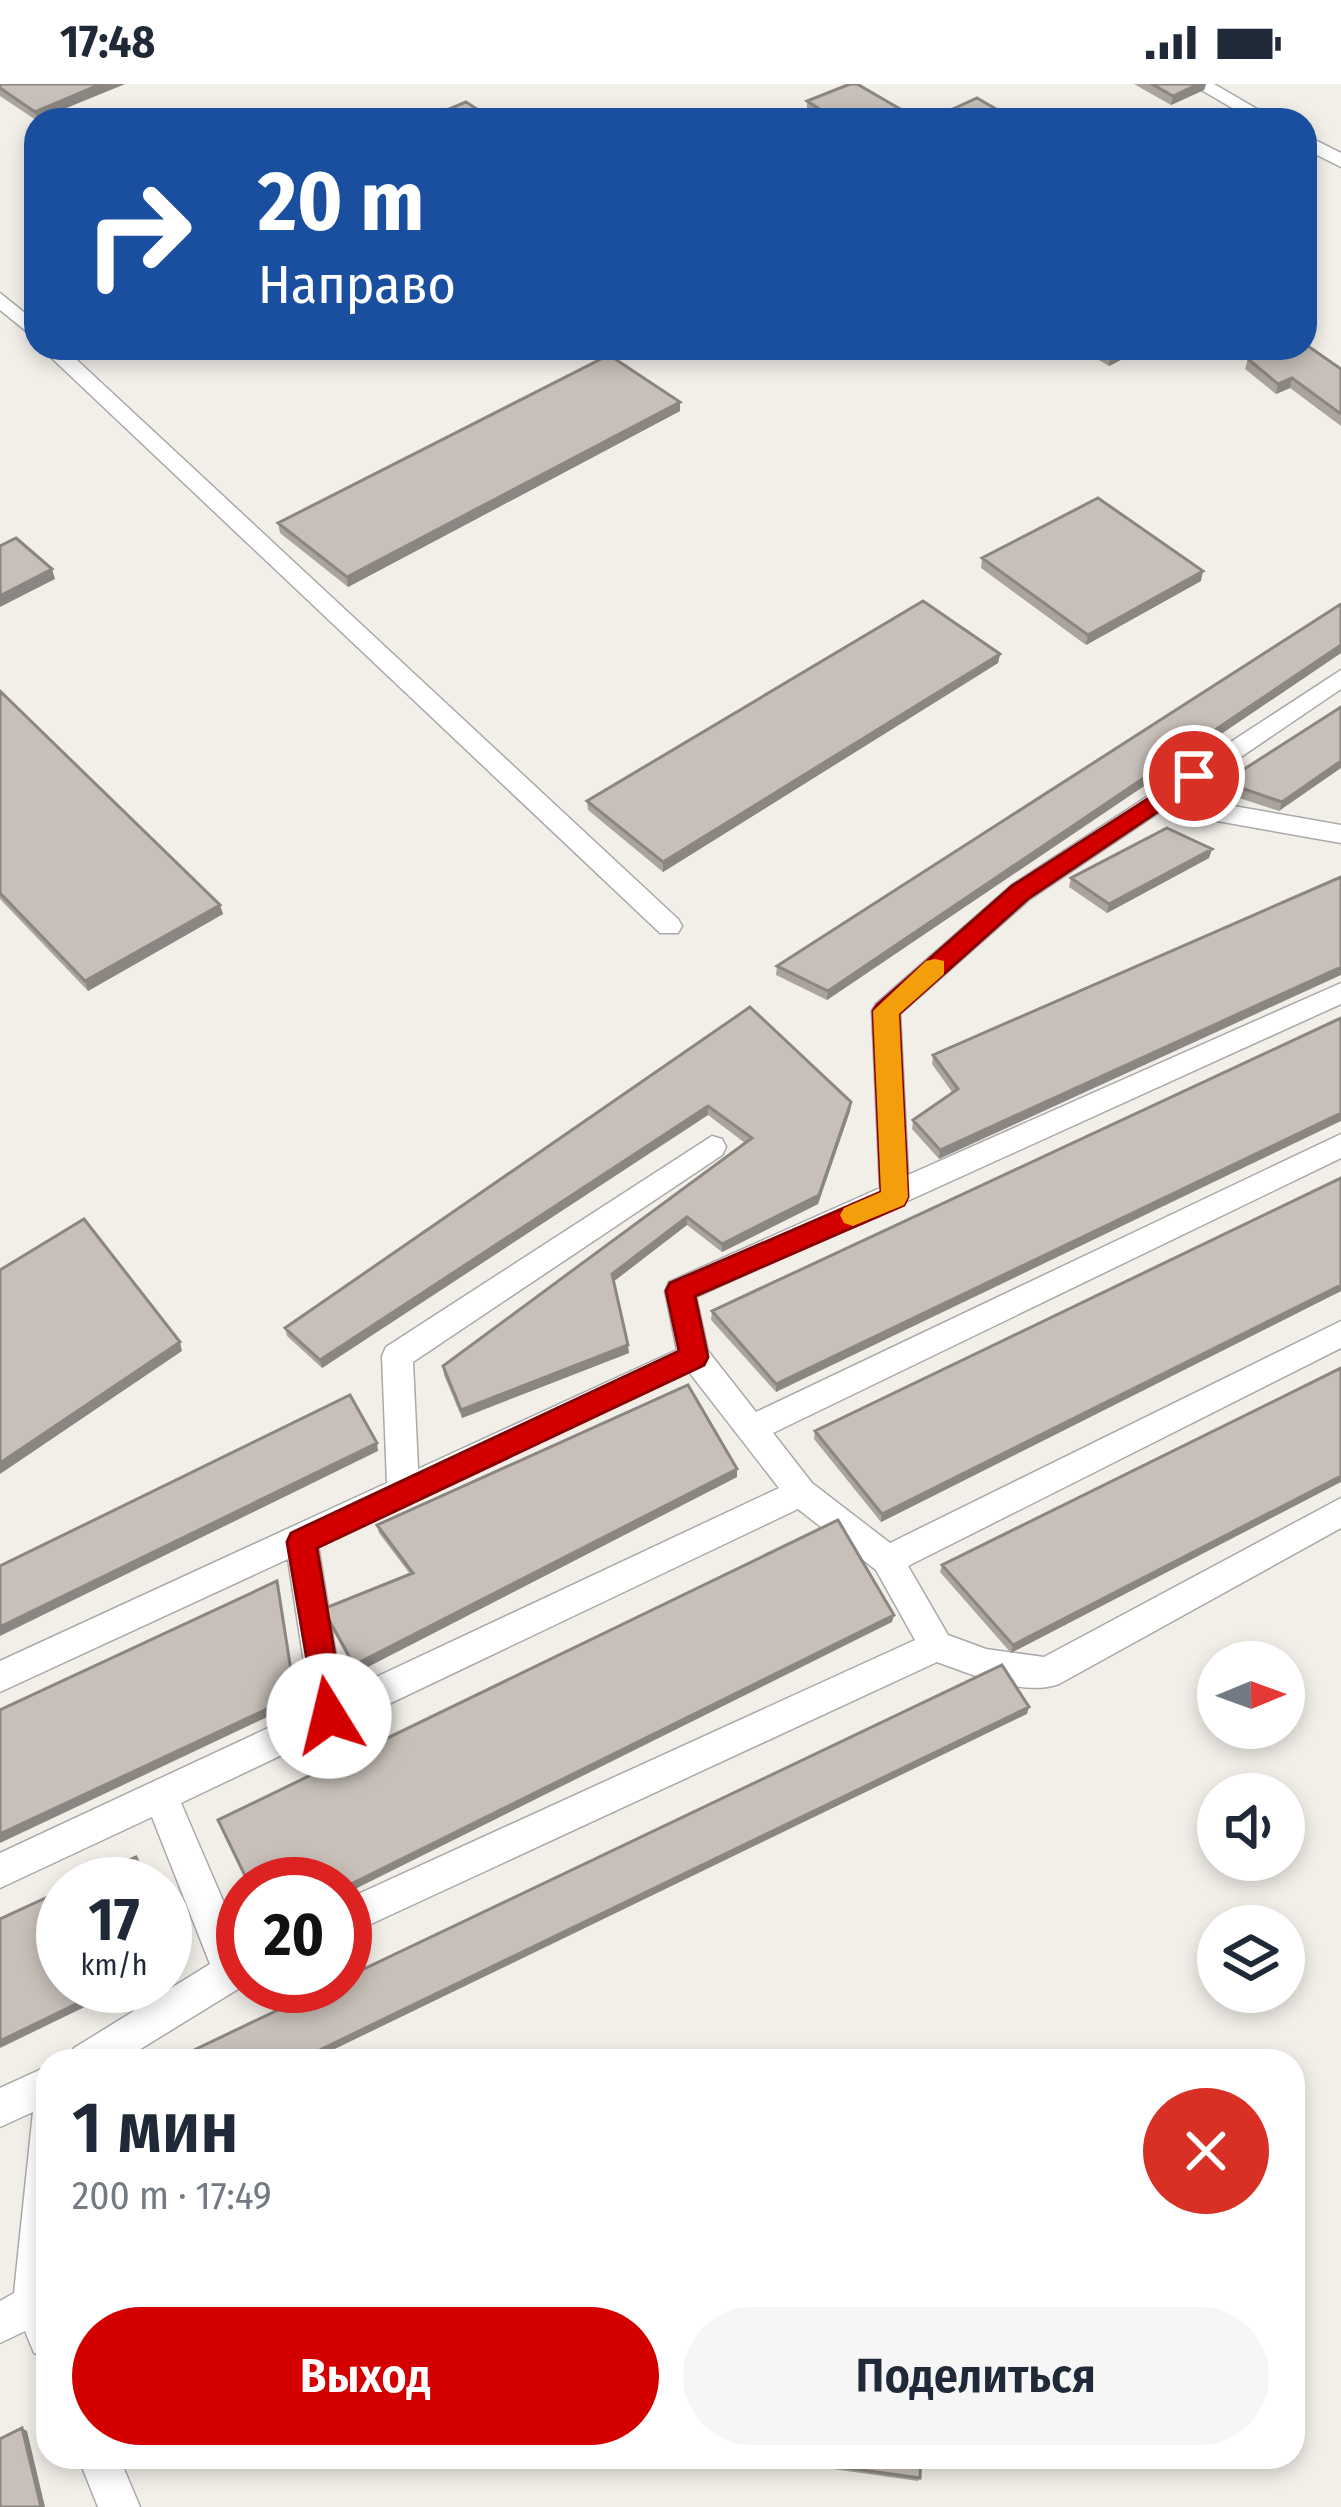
<!DOCTYPE html>
<html lang="ru">
<head>
<meta charset="utf-8">
<style>
  :root { --surface:#fff; --page:#f6f6f7; --text:#1f2937; --muted:#747a83; --accent:#d40000 }
  body { margin:0; font-family:"Fira Sans Condensed",sans-serif; background:var(--page); color:var(--text); height:100vh; display:flex; flex-direction:column; font-size:45px; white-space:nowrap }
  * { box-sizing:border-box; margin:0 }
  p { font-size:39px; color:var(--muted) }
  .icon { flex:none; width:66px; height:66px; fill:none; stroke:currentColor; stroke-width:2; stroke-linecap:round; stroke-linejoin:round }
  .map { position:relative; flex:1; overflow:hidden }
  .side { position:absolute; left:36px; top:1965px; width:1269px; height:420px; display:flex; flex-direction:column; background:var(--surface); border-radius:36px; box-shadow:0 6px 18px #0003 }
  .side>* { flex:none }
  .hud { position:absolute; left:24px; top:24px; width:1293px; height:252px; border-radius:36px; box-shadow:0 6px 18px #0003; background:#1a4fa0; color:#fff; overflow:hidden }
  .needle { width:78px; rotate:89deg }
  .tools { position:absolute; left:1197px; top:1557px; display:grid; gap:24px }
  .tools a { display:grid; place-items:center; width:108px; height:108px; border-radius:50%; background:var(--surface); box-shadow:0 6px 18px #0003; font-size:60px }
  .speed { position:absolute; left:36px; top:1773px; display:flex; gap:24px; font-size:60px; font-weight:700; text-align:center }
  .speed>* { display:grid; place-content:center; width:156px; height:156px; border-radius:50%; background:var(--surface); box-shadow:0 6px 18px #0003; line-height:1 }
  .speed small { font-size:30px; font-weight:400 }
  .speed .limit { border:18px solid #d22; background:#fff; color:#111 }
  .pin { position:absolute; display:grid; place-items:center; width:102px; height:102px; color:#fff; margin:-51px; border:6px solid #fff; border-radius:50%; box-shadow:0 3px 12px #0007 }
  .me { position:absolute; width:132px; margin:-66px; rotate:351deg; stroke-linejoin:round; filter:drop-shadow(0 0 9px #0008) }
  .turn { display:flex; align-items:center; gap:42px; height:252px; padding:0 36px; font-size:54px }
  .turn .icon { width:156px; height:156px; stroke-width:2.5 }
  .turn b { display:block; font-size:84px; line-height:102px }
  .round { display:grid; place-items:center; flex:none; width:126px; height:126px; border-radius:63px; background:var(--page) }
  .summary { display:flex; align-items:center; justify-content:space-between; height:204px; padding:0 36px }
  h1 { font-size:72px; font-weight:600; line-height:90px }
  .button { display:flex; gap:24px; margin-top:auto; padding:24px 36px }
  .button a { flex:1; height:138px; border-radius:72px; background:var(--accent); color:#fff; font-size:48px; font-weight:600; line-height:138px; text-align:center }
  .button a+a { background:var(--page); color:var(--text) }
  .status { display:flex; justify-content:space-between; align-items:center; height:84px; padding:0 60px; background:var(--surface); direction:ltr }
  .status svg { height:33px; fill:currentColor }
  .map>svg:first-child { display:block }
  .lines { fill:none; stroke-linecap:round; stroke-linejoin:round }
  .lane-casing { stroke:#a9a9a9; stroke-width:3 }
  .lane { fill:#fff; fill-rule:evenodd }
  .wall { fill:#aba49e }
  .shaded-wall { fill:#8b8681 }
  .building { fill:#c7bfb8; stroke:#8b8681; stroke-width:3 }
  .route { fill:#d40000; stroke:#8a0000; stroke-width:3 }
  .slow { fill:#f59e0b }
</style>
</head>
<body>
<div class="status"><b>17:48</b><svg viewBox="0 0 49 12"><path d="M0 12V9h3v3zM5 12V6h3v6zM10 12V3h3v9zM15 12V0h3v12zM26 1h20v11H26zM47 4h2v5h-2z"/></svg></div>
<div class="map">
<svg width="1341" height="2423" viewBox="0 0 1341 2423">
  <rect width="100%" height="100%" fill="#f2efe9"/>
  <g class="lines">
    <!-- lane casing -->
    <g class="lane-casing">
      <path id="lane" d="M1191,0H1214L1276,36H1253Z
        M1305,51L1341,69V83L1305,65Z
        M0,209L36,238V255L0,226Z
        M41,264H64L678,835L682,842L678,849H660Z
        M1341,586V605L1182,713L1341,741V759L1161,727L1030,815L900,930L908,1091L1341,899V920L696,1213L708,1267L756,1328L1341,1050V1074L773,1349L812,1399L890,1459L1341,1237V1264L908,1482L948,1551L986,1565L1044,1573L1341,1414V1444L1059,1600C1023,1613 971,1590 937,1578L345,1852V1816L915,1556L876,1486L798,1425L181,1719L243,1863V1902L121,1977H68L74,1964L210,1880L152,1733L0,1804V1769L311,1624L288,1475L0,1608V1577L387,1399L382,1272L386,1263L712,1052L722,1055L726,1063L722,1071L413,1278L418,1385L677,1266L665,1207L669,1198L880,1104L872,927L876,920L1012,801ZM689,1288L779,1404L342,1609L318,1461Z
        M48,1982V2275L34,2269L25,2247L0,2259V2217L14,2209L33,2028L0,2043V2004Z
        M78,2373H119L140,2423H98Z"/>
    </g>
    <!-- lane -->
    <use href="#lane" class="lane"/>
  </g>
  <!-- wall -->
  <path class="wall" d="M0,0H125L36,36L0,12Z
    M1134,0H1206L1204,6L1171,21Z
    M807,17L914,33V36H822L807,27Z
    M951,26L1015,36H950Z
    M1078,264H1144L1109,282Z
    M1248,275L1341,285V342L1290,304L1276,310L1245,285Z
    M680,318V327L348,503L280,449L278,439Z
    M982,474L1201,497L1086,561L981,484Z
    M1341,520V569L827,916L776,891L777,882Z
    M1000,570L998,579L663,788L588,726L587,717Z
    M0,607L220,821L223,830L88,907L0,815Z
    M1341,623L1279,727L1221,708L1224,698Z
    M1212,765L1209,774L1107,829L1069,803L1071,794Z
    M1341,793L939,1075L912,1045L913,1036L952,1008L932,980L933,971Z
    M750,923L851,1018L850,1027L818,1120L722,1168L687,1141L614,1197L629,1269L462,1334L444,1291L443,1282L745,1059L708,1031L322,1284L287,1252L285,1244Z
    M1341,934L776,1308L711,1236L712,1227Z
    M1341,1094V1207L881,1438L814,1355L815,1347Z
    M1341,1284L1011,1569L940,1488L942,1481Z
    M737,1393L356,1589L325,1532L323,1525L410,1490L379,1449L377,1441Z
    M748,2373H921L920,2394L918,2397Z"/>
  <!-- shaded-wall -->
  <path class="shaded-wall" d="M101,0H125L37,36L35,28Z
    M1199,0H1206L1204,6L1171,21L1173,12Z
    M1127,264H1144L1109,282L1110,273Z
    M1292,294L1290,304L1276,310L1278,300Z
    M680,318V327L348,503L347,493Z
    M52,485L55,495L0,523V512Z
    M1203,487L1201,497L1086,561L1088,551Z
    M1341,561V569L827,916L828,907Z
    M1000,570L998,579L663,788V778Z
    M1341,677V684L1279,727L1282,718Z
    M1212,765L1209,774L1107,829L1109,820Z
    M220,821L223,830L88,907L85,897Z
    M1341,883V891L939,1075L940,1066Z
    M851,1018L850,1027L818,1120L722,1168V1160Z
    M708,1022V1031L322,1284L320,1276Z
    M1341,1029V1037L776,1308V1300Z
    M687,1133V1141L613,1198L612,1190Z
    M1341,1201V1207L881,1438L882,1430Z
    M180,1258L182,1267L0,1390V1379Z
    M628,1261L629,1269L462,1334L461,1326Z
    M377,1359L378,1367L0,1552V1543Z
    M737,1385V1393L356,1589L354,1581Z
    M1341,1392V1398L1011,1569L1013,1561Z
    M277,1497L297,1619L0,1759V1750Z
    M894,1531L892,1538L345,1810V1803Z
    M1029,1623L1027,1630L310,1977H297Z
    M165,1835L184,1875L165,1884Z
    M113,1902H128L0,1964V1957Z
    M22,2344L27,2347L45,2423H41Z"/>
  <!-- building -->
  <path class="building" d="M0,0H101L35,28L0,4Z
    M850,0H857L914,33L907,36H837L807,17Z
    M1152,0H1199L1173,12Z
    M977,14L1015,36H967L951,26Z
    M466,18L494,36H423Z
    M1305,260L1341,285V330L1292,294L1278,300L1248,275L1283,264H1305Z
    M1096,264H1127L1110,273Z
    M609,271L680,318L347,493L278,439Z
    M1098,414L1203,487L1088,551L982,474Z
    M16,454L52,485L0,512V462Z
    M923,517L1000,570L663,778L587,717Z
    M1341,520V561L828,907L777,882Z
    M0,607L220,821L85,897L0,809Z
    M1341,623V677L1282,718L1224,698Z
    M1167,744L1212,765L1109,820L1071,794Z
    M1341,793V883L940,1066L913,1036L958,1005L933,971Z
    M750,923L851,1018L819,1111L722,1160L687,1133L612,1190L628,1261L461,1326L443,1282L752,1054L708,1022L320,1276L285,1244Z
    M1341,934V1029L776,1300L712,1227Z
    M1341,1094V1201L882,1430L815,1347Z
    M84,1135L180,1258L0,1379V1186Z
    M1341,1284V1392L1013,1561L942,1481Z
    M688,1301L737,1385L354,1581L323,1525L413,1489L377,1441Z
    M350,1311L377,1359L0,1543V1482Z
    M838,1436L894,1531L345,1803V1800H249L218,1736Z
    M277,1497L295,1612L0,1750V1626Z
    M1002,1581L1029,1623L297,1977H171L328,1902H345V1894Z
    M136,1773L148,1800H77Z
    M63,1806V1902H113L0,1957V1835Z
    M165,1836L181,1869L165,1876Z
    M22,2344L41,2423H0V2355Z
    M770,2373H921L920,2394Z"/>
  <!-- route -->
  <path class="route" d="M1194,685L1202,687V698L1029,814L899,930L908,1113L904,1121L695,1212L708,1273L704,1281L317,1464L345,1632L340,1642L329,1646L318,1642L287,1458L291,1449L679,1267L666,1207L670,1199L881,1108L873,927L877,921L1012,802Z"/>
  <!-- slow -->
  <path class="slow" d="M935,875L944,877V890L899,930L908,1113L904,1121L853,1142L844,1139L840,1131L844,1124L881,1108L873,927L926,877Z"/>
</svg>
<div class="tools">
<a><svg class="needle" viewBox="-14 -14 28 28"><path d="M0-13l5 13h-10z" fill="#e53935"/><path d="M0 13l5-13h-10z" fill="#747a83"/></svg></a>
<a><svg class="icon" aria-label="sound" viewBox="0 0 24 24"><path d="M4 9h4l5-4v14l-5-4H4zM17 9q2 3 0 6"/></svg></a>
<a><svg class="icon" aria-label="layers" viewBox="0 0 24 24"><path d="M12 4l9 5-9 5-9-5zM3 14l9 5 9-5"/></svg></a>
</div>
<div class="speed"><div>17<small>km/h</small></div><div class="limit">20</div></div>
<div class="pin" style="left:1194px;top:692px;background:#d93025"><svg class="icon" aria-label="arrive" viewBox="0 0 24 24"><path d="M6 21V4h12l-3 4 3 4H6"/></svg></div>
<svg class="me" style="left:329px;top:1632px" viewBox="-20 -20 40 40"><circle r="19" fill="#fff"/><path d="M0-13L10 11 0 6-10 11z" fill="#d40000"/></svg>
<div class="hud">
<div class="turn"><svg class="icon" aria-label="right" viewBox="0 0 24 24"><path d="M7 20v-9h11M14 6l5 5-5 5"/></svg><div><b>20 m</b>Направо</div></div>
</div>
<section class="side">
<div class="summary"><div><h1>1 мин</h1><p>200 m · 17:49</p></div><a class="round" style="background:#d93025;color:#fff"><svg class="icon" aria-label="close" viewBox="0 0 24 24"><path d="M6 6l12 12M18 6L6 18"/></svg></a></div>
<div class="button"><a>Выход</a><a>Поделиться</a></div>
</section>
</div>
</body>
</html>
